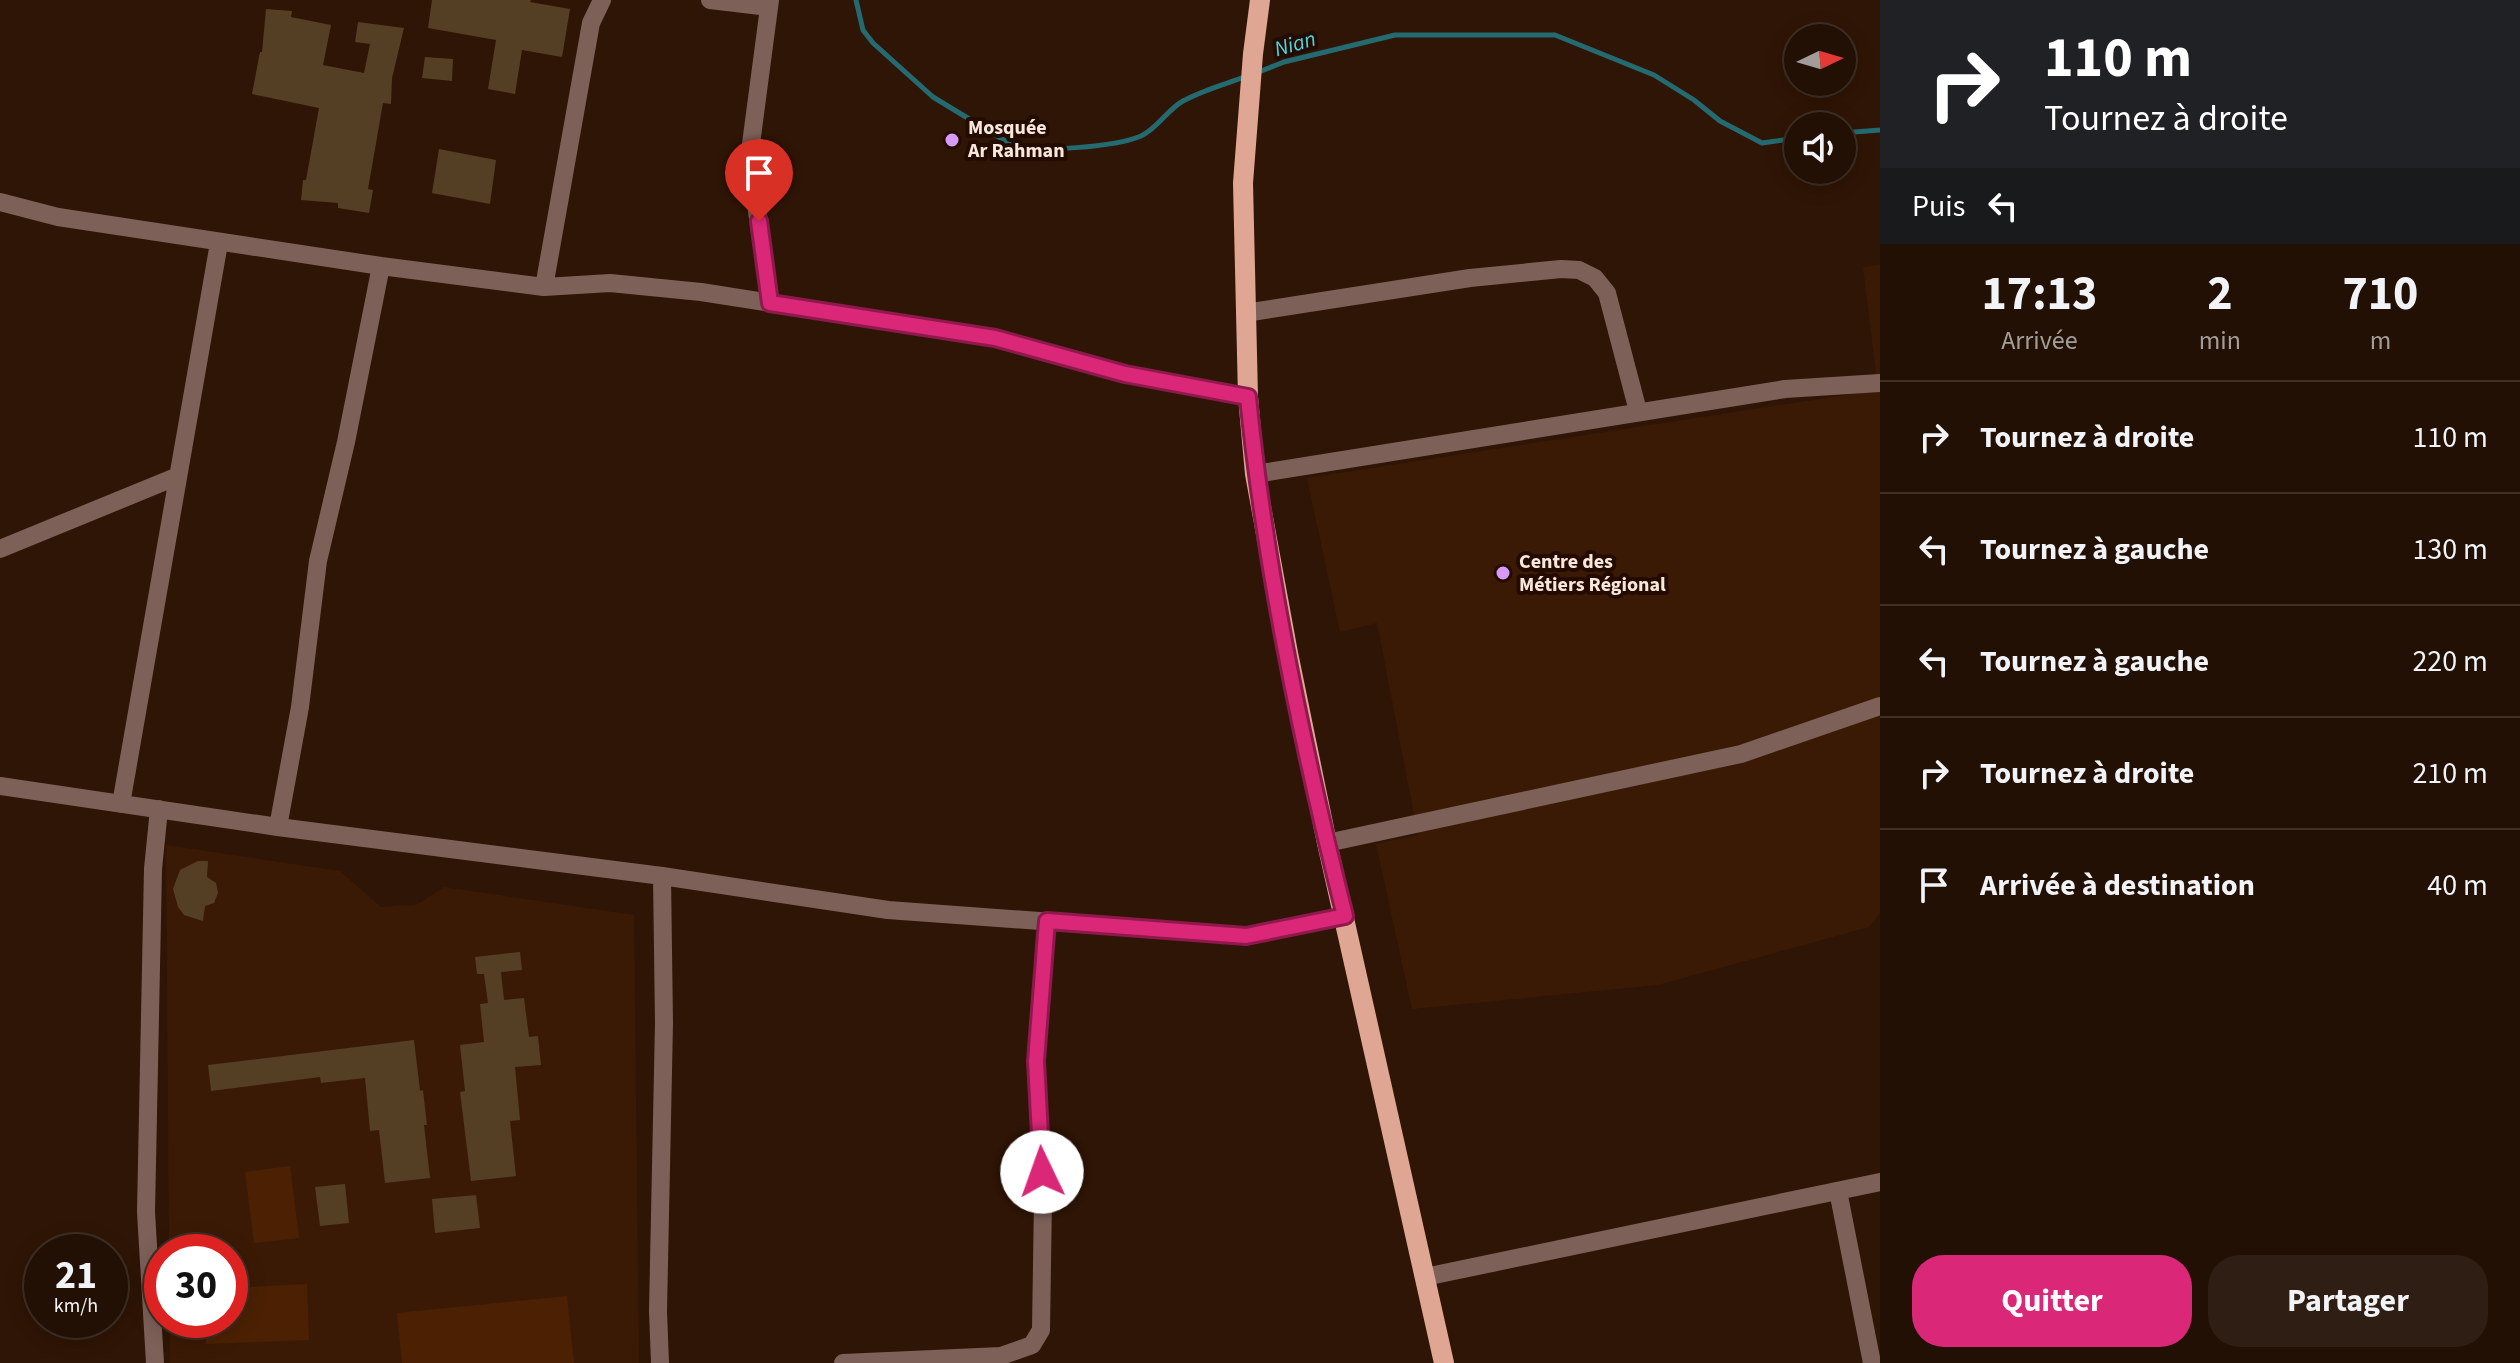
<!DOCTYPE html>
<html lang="fr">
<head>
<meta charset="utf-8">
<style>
  :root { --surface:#231004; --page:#2f1e13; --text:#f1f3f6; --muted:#a39d9a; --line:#403026; --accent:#db2777 }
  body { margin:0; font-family:"Source Sans 3",sans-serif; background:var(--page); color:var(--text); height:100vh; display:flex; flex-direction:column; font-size:30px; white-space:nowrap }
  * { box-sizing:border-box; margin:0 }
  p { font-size:26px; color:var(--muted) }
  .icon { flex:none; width:44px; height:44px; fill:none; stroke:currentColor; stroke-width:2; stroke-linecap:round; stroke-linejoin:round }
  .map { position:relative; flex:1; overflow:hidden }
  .sheet { display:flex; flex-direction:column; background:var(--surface); width:640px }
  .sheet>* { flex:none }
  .hud { background:#202124; color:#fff; overflow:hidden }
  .needle { width:52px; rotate:85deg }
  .tools { position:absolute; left:1784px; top:24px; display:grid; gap:16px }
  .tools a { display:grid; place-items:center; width:72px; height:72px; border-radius:50%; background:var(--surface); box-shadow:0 4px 20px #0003,0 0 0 2px var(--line); font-size:40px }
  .speed { position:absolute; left:24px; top:1234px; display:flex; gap:16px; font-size:40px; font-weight:700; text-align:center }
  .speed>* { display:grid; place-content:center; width:104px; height:104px; border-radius:50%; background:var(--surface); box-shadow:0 4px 20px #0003,0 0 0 2px var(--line); line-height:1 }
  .speed small { font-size:20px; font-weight:400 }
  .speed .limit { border:12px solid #d22; background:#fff; color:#111 }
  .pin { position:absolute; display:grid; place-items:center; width:68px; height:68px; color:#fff; margin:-82px -34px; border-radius:50% 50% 50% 0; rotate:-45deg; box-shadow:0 0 8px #0007 }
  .pin .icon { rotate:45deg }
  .me { position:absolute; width:88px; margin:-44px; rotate:357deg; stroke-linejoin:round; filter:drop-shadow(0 0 6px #0008) }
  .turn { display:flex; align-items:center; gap:28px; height:168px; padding:0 32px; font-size:36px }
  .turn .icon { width:104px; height:104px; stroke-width:2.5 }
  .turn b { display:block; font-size:56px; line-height:68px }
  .then { display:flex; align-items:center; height:76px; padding:0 32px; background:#0003; gap:16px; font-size:30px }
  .eta { display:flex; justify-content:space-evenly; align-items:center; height:136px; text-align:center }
  .eta b { font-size:48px; font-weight:700; line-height:56px }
  .cta { display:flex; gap:16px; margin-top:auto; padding:16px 32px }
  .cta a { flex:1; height:92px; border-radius:32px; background:var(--accent); color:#fff; font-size:32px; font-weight:700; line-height:92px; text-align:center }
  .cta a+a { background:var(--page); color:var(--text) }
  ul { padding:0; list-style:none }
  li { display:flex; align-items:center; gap:24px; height:112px; padding:0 32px; border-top:2px solid var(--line) }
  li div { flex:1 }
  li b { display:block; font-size:30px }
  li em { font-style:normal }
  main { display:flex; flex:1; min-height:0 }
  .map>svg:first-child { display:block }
  .built { fill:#3b1a05 }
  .green { fill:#4c2103 }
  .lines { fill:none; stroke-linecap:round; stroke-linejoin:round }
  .stream { stroke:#246b71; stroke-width:5 }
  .building { fill:#543f24 }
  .street { stroke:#7d6158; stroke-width:18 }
  .primary { stroke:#e0a694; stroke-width:20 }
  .route-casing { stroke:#8e194d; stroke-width:20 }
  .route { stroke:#db2777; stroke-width:14 }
  .poi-dot { fill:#d89af8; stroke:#240b00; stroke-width:3 }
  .labels { text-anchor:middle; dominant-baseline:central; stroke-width:8; stroke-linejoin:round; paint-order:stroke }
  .poi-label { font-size:20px; font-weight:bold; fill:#f9e6dc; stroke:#240b00; text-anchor:start }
  .water-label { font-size:22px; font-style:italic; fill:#4cd5e1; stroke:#240b00 }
</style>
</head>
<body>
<main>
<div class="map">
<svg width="1880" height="1363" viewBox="0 0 1880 1363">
  <rect width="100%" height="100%" fill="#2f1505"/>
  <!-- built -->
  <path class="built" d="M1880,265V913L1869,927L1658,985L1412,1009L1376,844L1418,835L1377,623L1340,632L1307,478L1878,390L1863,267Z
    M166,845L340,871L381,907L418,904L444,887L634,915L639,1363H170V1320H230V1252H169Z"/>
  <!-- green -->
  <path class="green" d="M290,1166L299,1238L254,1243L245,1172Z
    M307,1284L309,1340L206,1344L205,1320H230V1288Z
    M567,1296L574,1363H402L397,1313Z"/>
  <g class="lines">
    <!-- stream -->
    <path class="stream" d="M856,0L863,30L873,43L933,97L1012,145C1038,153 1115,147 1141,136C1157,129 1167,110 1183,101C1203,90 1226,84 1247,76
      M1256,73L1284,62L1395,35H1555L1654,75L1694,100L1720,121L1762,143L1798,138
      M1842,133L1880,130"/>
  </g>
  <!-- building -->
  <path class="building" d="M432,0H531L530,2L570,9L562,57L522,50L515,94L488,89L496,40L428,28Z
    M266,9L292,11L291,17L331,25L323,65L364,73L370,44L355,42L358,22L404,28L392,78L391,104L383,103L368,189L373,190L369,213L338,208V203L301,200L303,180H306L319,108L252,94L260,52H262Z
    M425,57L453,59L452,81L422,78Z
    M439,149L496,160L490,204L432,193Z
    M198,861H208L207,877L216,883L218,893L214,903L205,906L203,921L184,915L178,907L173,889L180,870Z
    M520,952L522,970L501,972L504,1000L524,998L529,1037L538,1036L541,1065L515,1067L520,1120L510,1121L516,1176L471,1181L460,1092L465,1091L460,1045L484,1042L480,1004L488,1003L484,974H477L475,957Z
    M414,1040L420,1091L423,1090L427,1125H424L430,1178L385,1183L379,1130L370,1131L365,1078L321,1083L320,1077L211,1091L208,1065Z
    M345,1184L349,1223L320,1226L315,1187Z
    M476,1195L480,1228L435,1233L432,1199Z"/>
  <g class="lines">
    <!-- street -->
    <path class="street" d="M710,0L769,7
      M770,0L751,144L755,197L770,303
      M0,202L58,217L381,266L544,287L610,283L701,292L995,338L1125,374L1248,397
      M544,287L591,23L602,0
      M1245,313L1470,278L1561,269L1579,270L1595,278L1607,293L1638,411
      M1255,474L1785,389L1880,383
      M0,549L178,476
      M0,786L278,827L662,876L888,910L1246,936L1345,916
      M121,804L219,243
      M278,827L300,707L318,561L346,442L381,266
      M1327,843L1741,754L1880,706
      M1838,1191L1872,1363
      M1425,1277L1880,1182
      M155,1363L146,1212L153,869L159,809
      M660,1363L658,1311L664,1023L662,876
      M843,1363L1001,1356L1032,1345L1041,1330L1043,1199L1036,1061L1047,921"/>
    <!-- primary -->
    <path class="primary" d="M1260,0L1253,54L1243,183L1248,397L1255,474L1288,653L1327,843L1444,1363"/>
  </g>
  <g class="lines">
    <!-- route casing -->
    <g class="route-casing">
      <path id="route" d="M759,221L770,303L995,338L1125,374L1248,397C1265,568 1303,749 1345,916L1246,936L1047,921L1036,1061L1042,1172"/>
    </g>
    <!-- route -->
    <use href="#route" class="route"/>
  </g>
  <!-- markers -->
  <g class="poi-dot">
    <circle cx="952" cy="140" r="8"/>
    <circle cx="1503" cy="573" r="8"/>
  </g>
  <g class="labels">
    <!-- poi labels -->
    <g class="poi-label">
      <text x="968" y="128">Mosquée<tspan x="968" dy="23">Ar Rahman</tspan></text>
      <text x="1519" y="562">Centre des<tspan x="1519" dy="23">Métiers Régional</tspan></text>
    </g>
    <!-- water labels -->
    <g class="water-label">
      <text transform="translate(1295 44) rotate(-16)">Nian</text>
    </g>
  </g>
</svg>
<div class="tools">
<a><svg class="needle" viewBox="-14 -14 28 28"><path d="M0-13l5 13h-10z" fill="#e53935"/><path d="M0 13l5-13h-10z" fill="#a39d9a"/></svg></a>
<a><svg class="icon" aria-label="sound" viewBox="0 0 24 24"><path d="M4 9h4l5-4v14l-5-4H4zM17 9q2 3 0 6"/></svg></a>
</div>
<div class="speed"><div>21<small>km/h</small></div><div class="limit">30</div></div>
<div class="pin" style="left:759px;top:221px;background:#d93025"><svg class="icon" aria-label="arrive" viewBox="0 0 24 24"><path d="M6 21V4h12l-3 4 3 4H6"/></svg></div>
<svg class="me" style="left:1042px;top:1172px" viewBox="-20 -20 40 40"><circle r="19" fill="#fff"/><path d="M0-13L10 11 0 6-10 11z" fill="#db2777"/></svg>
</div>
<section class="sheet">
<div class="hud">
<div class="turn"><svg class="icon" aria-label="right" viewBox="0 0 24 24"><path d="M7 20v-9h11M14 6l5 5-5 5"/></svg><div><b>110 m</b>Tournez à droite</div></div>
<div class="then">Puis<svg class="icon" aria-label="left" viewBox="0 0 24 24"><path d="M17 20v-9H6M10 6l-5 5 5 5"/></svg></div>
</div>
<div class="eta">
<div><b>17:13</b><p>Arrivée</p></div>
<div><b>2</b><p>min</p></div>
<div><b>710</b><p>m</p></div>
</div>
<ul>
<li><svg class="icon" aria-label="right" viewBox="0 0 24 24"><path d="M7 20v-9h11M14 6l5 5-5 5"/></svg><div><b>Tournez à droite</b></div><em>110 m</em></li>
<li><svg class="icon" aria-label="left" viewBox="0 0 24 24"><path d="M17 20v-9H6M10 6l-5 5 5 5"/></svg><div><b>Tournez à gauche</b></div><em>130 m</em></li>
<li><svg class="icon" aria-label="left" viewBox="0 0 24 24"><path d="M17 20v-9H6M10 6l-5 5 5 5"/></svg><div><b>Tournez à gauche</b></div><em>220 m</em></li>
<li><svg class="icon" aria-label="right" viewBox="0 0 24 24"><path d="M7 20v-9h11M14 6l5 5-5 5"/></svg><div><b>Tournez à droite</b></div><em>210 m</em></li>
<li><svg class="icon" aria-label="arrive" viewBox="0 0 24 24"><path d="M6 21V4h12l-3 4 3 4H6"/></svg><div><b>Arrivée à destination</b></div><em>40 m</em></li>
</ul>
<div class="cta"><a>Quitter</a><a>Partager</a></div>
</section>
</main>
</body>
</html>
